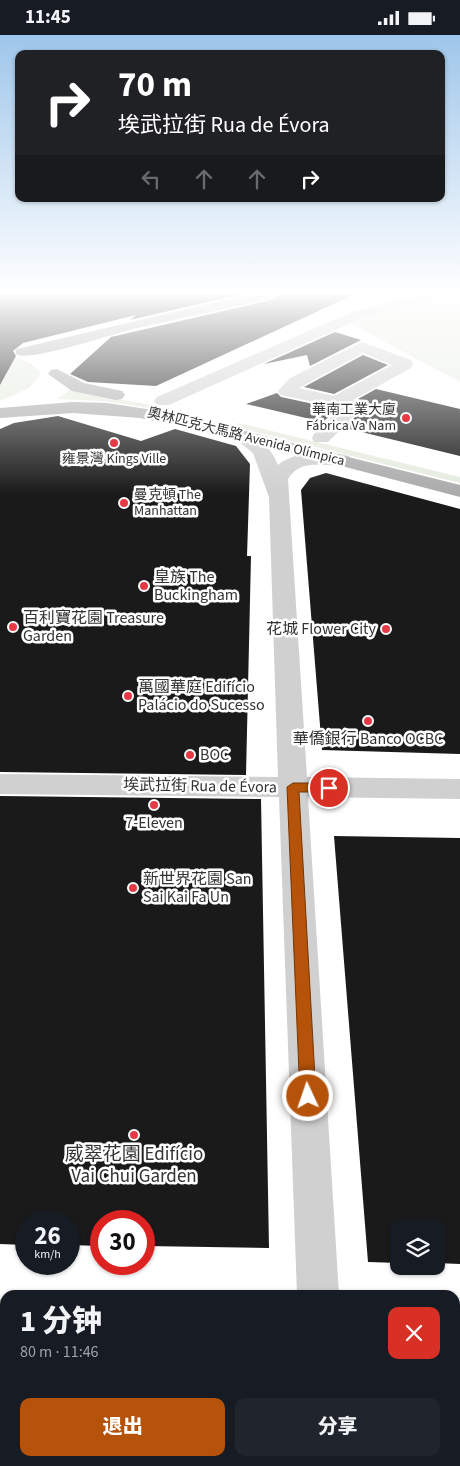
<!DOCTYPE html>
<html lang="zh">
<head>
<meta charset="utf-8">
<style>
  :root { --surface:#171b24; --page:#20242c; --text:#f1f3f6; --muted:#9ea1a6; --accent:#b45309 }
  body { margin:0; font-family:"Source Sans 3","Noto Sans SC",sans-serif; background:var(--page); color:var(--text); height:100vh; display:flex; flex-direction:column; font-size:19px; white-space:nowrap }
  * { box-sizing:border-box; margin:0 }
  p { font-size:16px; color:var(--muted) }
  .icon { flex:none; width:28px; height:28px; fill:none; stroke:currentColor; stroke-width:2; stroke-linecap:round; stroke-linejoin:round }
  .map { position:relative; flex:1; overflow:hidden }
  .drawer { position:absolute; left:0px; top:1255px; width:460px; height:176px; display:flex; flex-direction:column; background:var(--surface); border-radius:15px 15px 0 0; box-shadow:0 1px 4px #0004 }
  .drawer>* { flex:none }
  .hud { position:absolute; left:15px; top:15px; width:430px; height:152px; border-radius:10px; box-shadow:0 1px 4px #0004; background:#202124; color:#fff; overflow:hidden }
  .tools { position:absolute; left:390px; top:1185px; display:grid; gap:10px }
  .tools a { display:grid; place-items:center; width:55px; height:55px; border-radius:10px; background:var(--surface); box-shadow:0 1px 4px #0004; font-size:25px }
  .speed { position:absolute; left:15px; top:1175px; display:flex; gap:10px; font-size:25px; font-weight:700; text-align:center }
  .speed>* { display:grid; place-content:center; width:65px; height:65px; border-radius:50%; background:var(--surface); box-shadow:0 1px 4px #0004; line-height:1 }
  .speed small { font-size:12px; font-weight:400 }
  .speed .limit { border:8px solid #d22; background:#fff; color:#111 }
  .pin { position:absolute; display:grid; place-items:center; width:42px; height:42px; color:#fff; margin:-21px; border:2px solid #fff; border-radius:50%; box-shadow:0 1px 5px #0007 }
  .me { position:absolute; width:55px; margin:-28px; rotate:357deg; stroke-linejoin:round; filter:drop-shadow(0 0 4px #0008) }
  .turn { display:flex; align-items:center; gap:18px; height:105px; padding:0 20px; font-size:22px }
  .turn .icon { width:65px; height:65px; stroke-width:2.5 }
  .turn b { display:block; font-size:35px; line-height:42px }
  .lanes { display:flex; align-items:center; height:48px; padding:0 20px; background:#0003; justify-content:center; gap:25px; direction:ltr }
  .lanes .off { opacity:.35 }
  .round { display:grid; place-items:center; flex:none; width:52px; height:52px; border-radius:10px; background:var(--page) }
  .headline { display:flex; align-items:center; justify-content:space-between; height:85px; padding:0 20px }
  h1 { font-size:30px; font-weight:800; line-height:38px }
  .action { display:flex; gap:10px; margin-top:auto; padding:10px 20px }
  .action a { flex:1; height:58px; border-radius:10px; background:var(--accent); color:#fff; font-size:20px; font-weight:800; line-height:58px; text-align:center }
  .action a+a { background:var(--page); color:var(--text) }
  .status { display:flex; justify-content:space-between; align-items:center; height:35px; padding:0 25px; background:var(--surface); direction:ltr }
  .status svg { height:14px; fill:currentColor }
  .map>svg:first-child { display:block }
  .green { fill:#e6ecdf }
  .building { fill:#1a1a1a }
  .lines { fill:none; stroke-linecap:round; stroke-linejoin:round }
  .minor { fill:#d0d0d0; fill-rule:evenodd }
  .major { fill:#ababab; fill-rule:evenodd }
  .route { fill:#b45309; stroke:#753606 }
  .poi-dot { fill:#e63946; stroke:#fff; stroke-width:2 }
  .labels { text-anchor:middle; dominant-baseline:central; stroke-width:5; stroke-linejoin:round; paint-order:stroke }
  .far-poi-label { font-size:14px; fill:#333; stroke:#fff; text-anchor:end }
  .far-street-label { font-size:14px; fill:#333; stroke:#fff }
  .poi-label { font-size:16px; fill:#333; stroke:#fff; text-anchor:start }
  .street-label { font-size:16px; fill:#333; stroke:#fff }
  .near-poi-label { font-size:19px; fill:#333; stroke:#fff }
</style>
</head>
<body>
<div class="status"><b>11:45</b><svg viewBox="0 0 49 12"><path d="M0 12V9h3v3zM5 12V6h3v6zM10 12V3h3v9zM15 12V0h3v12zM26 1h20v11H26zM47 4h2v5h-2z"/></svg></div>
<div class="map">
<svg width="460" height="1431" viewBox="0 0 460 1431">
  <rect width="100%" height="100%" fill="#fff"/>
  <!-- green -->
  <path class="green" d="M327,259H374L371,260L379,265L356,269Z
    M443,259H460V347L346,286Z
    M0,322C16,323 32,324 41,339L29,353L0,366Z
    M71,354L92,360L165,372L161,375L104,366L57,364Z
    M239,388L460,442V448L235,392Z"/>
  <!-- building -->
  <path class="building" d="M0,259H242L130,285L136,280L23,308L13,316L16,321L0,350Z
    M279,259H355L156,351L88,347L70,339L111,302L275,264Z
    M335,297L361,305L310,331L307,320L264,329Z
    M363,320L388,330L334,359L304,352Z
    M376,354L460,374V421L345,393L364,372L362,366L358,364Z
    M277,358L281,362L337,374L323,387L246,369Z
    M58,381L141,406L175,394L236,411L250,429L247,521H251L246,740L0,737V394L14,388Z
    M326,438L460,474V719L322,715L301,455L310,443Z
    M0,761L261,764L269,1213L144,1211V1186H101V1211L69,1210V1186H26V1210L0,1209Z
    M334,801L460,803V1229L436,1228V1194H399V1228L368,1227Z"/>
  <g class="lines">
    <!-- minor -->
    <path class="minor" d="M420,259H445L443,262L362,283L169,370H157L154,366L157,362L352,277Z
      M362,307L411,325L413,329L411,333L353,365L360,367L363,371L360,375L328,407H314L312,403L314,399L341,373L281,360L278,356L290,343ZM363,318L392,330L334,361L299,353Z
      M238,393C258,398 270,411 278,430C296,415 327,415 349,421L352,425L349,429C329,434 301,421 288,444L307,742L460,744V764L308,762L339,1260H297L279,762L0,759V739L278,742L269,462L253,418L229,399L231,395Z
      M0,1264H5V1308H0Z
      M455,1269H460V1313H455Z
      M302,1426H350V1431H302Z"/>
    <!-- major -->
    <path class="major" d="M250,259H277L275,262C228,274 180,283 133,294C110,300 36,325 17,320L15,317L17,314Z
      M57,334L84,348L122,356L125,360L122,364L116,365L72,356L48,339L51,335Z
      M73,367L107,368L173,378L460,450V462L235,403L140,383L73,378L0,383V373Z"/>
  </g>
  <!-- sky -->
  <linearGradient id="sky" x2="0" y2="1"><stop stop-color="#9ec6ea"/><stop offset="0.56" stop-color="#fff"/><stop offset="1" stop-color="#fff" stop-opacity="0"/></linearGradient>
  <rect width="460" height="459" fill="url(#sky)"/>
  <!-- route -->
  <path class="route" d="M293,748H329L335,753L329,757H299L316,1061L314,1066L308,1068L303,1066L300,1061L287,752Z"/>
  <!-- markers -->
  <g class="poi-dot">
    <circle cx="406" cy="383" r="5"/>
    <circle cx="114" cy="408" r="5"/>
    <circle cx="124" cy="468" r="5"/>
    <circle cx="144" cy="551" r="5"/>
    <circle cx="13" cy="592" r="5"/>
    <circle cx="386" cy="594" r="5"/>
    <circle cx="128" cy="661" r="5"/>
    <circle cx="368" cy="686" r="5"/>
    <circle cx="190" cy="720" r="5"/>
    <circle cx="154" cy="770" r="5"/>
    <circle cx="133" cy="853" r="5"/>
    <circle cx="134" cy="1100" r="5"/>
  </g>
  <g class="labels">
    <!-- far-poi labels -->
    <g class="far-poi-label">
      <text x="396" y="375">華南工業大廈<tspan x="396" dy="16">Fábrica Va Nam</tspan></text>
      <text x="114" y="424" text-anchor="middle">雍景灣 Kings Ville</text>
      <text x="134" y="460" text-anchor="start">曼克頓 The<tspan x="134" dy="16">Manhattan</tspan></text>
    </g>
    <!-- far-street labels -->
    <g class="far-street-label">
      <text transform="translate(246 402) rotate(14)">奧林匹克大馬路 Avenida Olímpica</text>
    </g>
    <!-- poi labels -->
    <g class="poi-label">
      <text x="154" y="542">皇族 The<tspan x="154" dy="18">Buckingham</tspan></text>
      <text x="23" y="583">百利寶花園 Treasure<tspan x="23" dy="18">Garden</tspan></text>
      <text x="376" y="594" text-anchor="end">花城 Flower City</text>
      <text x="138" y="652">萬國華庭 Edifício<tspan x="138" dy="18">Palácio do Sucesso</tspan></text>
      <text x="368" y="704" text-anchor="middle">華僑銀行 Banco OCBC</text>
      <text x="200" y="720">BOC</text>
      <text x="154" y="788" text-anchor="middle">7-Eleven</text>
      <text x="143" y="844">新世界花園 San<tspan x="143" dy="18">Sai Kai Fa Un</tspan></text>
    </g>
    <!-- street labels -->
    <g class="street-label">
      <text transform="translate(200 751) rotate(1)">埃武拉街 Rua de Évora</text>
    </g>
    <!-- near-poi labels -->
    <g class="near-poi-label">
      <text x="134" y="1119">威翠花園 Edifício<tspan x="134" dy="22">Vai Chui Garden</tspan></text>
    </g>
  </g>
</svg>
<div class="tools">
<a><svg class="icon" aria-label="layers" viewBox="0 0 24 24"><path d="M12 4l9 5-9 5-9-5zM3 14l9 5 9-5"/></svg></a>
</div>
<div class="speed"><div>26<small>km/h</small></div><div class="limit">30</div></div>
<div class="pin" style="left:329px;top:753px;background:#d93025"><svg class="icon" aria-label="arrive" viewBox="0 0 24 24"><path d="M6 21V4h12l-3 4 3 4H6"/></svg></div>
<svg class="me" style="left:308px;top:1061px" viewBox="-20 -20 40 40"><circle r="17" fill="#b45309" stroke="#fff" stroke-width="3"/><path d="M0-11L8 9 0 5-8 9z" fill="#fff"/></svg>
<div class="hud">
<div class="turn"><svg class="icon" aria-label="right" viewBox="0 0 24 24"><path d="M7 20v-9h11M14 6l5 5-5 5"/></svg><div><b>70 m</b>埃武拉街 Rua de Évora</div></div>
<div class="lanes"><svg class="icon off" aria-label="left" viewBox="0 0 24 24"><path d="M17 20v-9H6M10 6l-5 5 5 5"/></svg><svg class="icon off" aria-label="ahead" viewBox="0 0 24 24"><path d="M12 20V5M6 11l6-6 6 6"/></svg><svg class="icon off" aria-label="ahead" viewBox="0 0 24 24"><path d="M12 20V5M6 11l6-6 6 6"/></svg><svg class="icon" aria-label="right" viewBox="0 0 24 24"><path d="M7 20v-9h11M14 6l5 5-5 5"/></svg></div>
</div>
<section class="drawer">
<div class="headline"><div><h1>1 分钟</h1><p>80 m · 11:46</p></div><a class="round" style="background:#d93025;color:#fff"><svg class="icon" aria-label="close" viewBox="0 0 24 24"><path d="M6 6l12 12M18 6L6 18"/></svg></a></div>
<div class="action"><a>退出</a><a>分享</a></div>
</section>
</div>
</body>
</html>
